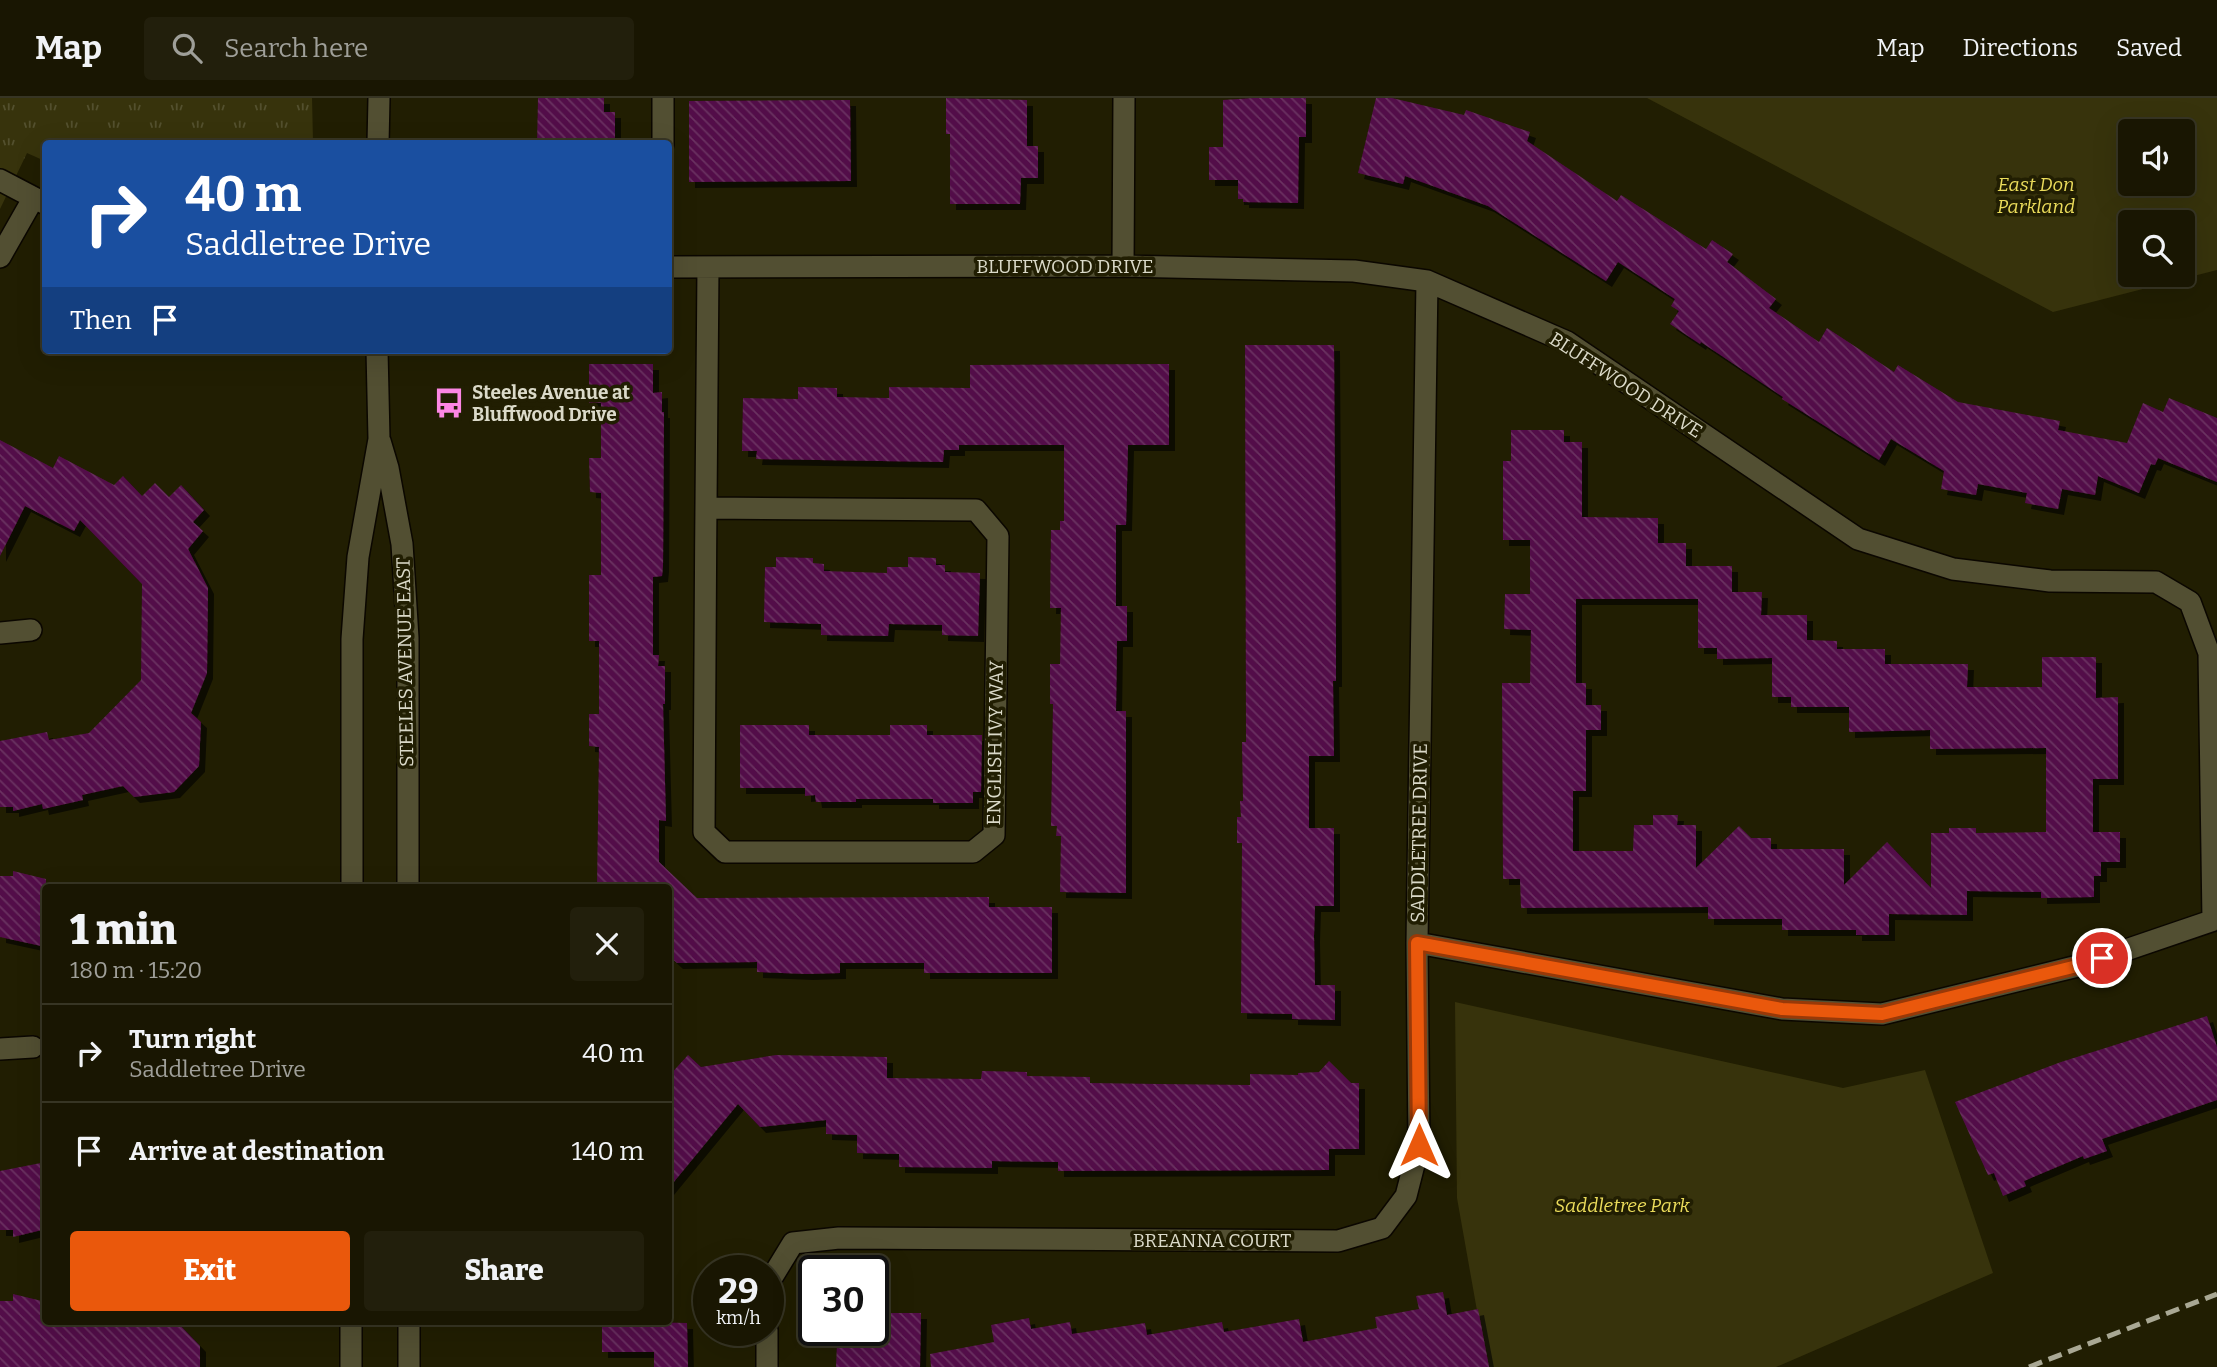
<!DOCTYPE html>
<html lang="en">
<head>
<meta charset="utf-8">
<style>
  :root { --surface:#191602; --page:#221f0c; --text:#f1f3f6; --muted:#9f9f99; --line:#373524; --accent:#ea580c }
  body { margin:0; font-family:Bitter,serif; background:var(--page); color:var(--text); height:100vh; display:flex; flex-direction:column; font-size:26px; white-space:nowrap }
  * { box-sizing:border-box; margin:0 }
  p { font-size:23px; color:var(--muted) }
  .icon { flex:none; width:38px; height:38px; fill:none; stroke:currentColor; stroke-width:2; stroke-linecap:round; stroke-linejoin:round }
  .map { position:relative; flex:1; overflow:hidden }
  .panel { position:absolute; left:42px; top:786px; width:630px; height:441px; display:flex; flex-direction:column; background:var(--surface); border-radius:7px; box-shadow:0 7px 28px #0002,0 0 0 2px var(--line) }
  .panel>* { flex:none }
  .guide { position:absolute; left:42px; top:42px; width:630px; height:214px; border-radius:7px; box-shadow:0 7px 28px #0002,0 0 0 2px var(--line); background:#1a4fa0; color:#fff; overflow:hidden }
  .controls { position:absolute; left:2118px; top:21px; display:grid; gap:14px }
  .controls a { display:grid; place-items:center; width:77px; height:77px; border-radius:7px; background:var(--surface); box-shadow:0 7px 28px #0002,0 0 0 2px var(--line); font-size:35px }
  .speed { position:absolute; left:693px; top:1157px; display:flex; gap:14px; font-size:35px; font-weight:700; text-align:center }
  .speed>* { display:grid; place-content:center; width:91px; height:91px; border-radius:50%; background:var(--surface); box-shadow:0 7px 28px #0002,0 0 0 2px var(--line); line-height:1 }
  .speed small { font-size:18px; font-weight:400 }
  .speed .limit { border:4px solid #111; border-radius:10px; background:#fff; color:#111 }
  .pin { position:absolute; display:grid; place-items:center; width:60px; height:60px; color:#fff; margin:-30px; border:4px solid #fff; border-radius:50%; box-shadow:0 2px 7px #0007 }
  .me { position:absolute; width:77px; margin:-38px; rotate:0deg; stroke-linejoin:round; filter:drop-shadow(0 0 5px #0008) }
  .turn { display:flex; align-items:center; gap:24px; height:147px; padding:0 28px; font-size:32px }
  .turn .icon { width:91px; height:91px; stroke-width:2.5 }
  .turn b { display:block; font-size:49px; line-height:60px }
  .then { display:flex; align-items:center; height:66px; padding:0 28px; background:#0003; gap:14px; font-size:26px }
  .round { display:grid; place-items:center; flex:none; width:74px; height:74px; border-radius:7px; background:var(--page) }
  .summary { display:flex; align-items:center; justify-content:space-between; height:119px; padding:0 28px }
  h1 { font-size:42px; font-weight:800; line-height:52px }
  .primary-button { display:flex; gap:14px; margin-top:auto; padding:14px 28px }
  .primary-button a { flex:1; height:80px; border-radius:7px; background:var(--accent); color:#fff; font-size:28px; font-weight:800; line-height:80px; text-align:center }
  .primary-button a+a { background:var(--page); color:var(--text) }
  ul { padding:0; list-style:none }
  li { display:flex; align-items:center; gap:21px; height:98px; padding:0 28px; border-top:2px solid var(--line) }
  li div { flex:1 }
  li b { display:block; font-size:26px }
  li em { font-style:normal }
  header { display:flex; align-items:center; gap:42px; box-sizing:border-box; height:98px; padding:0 35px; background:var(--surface); border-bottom:2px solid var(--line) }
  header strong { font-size:33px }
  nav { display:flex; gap:38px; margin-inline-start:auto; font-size:24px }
  .search { width:490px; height:63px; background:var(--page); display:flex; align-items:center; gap:18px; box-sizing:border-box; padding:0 24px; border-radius:7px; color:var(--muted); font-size:26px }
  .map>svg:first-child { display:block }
  .grass { fill:url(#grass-tufts) }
  .green { fill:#37330c; fill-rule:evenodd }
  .building { fill:url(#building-back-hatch); fill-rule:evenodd; filter:url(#shadow) }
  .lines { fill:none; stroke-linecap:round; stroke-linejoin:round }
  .street-casing { stroke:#0b0700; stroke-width:24 }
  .secondary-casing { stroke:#0b0700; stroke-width:24 }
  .street { stroke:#524f32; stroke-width:21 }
  .secondary { stroke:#524f32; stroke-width:21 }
  .rail { stroke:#a9a894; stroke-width:5; stroke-dasharray:14 7; stroke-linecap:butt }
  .route-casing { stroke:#983908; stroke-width:18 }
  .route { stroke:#ea580c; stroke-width:12 }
  .labels { text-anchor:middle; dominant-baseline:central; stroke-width:7; stroke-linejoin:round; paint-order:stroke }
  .park-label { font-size:19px; font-style:italic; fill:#ebdc5b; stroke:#211e02 }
  .street-label { font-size:19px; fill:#dbdac9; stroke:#211e02 }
  .poi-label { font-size:19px; font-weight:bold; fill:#dbdac9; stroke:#211e02; text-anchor:start }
</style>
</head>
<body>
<header>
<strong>Map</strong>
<div class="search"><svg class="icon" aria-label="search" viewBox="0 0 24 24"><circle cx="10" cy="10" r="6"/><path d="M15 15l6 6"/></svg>Search here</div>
<nav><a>Map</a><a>Directions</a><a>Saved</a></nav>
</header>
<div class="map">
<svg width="2217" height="1269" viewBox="0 0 2217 1269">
  <defs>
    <pattern id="grass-tufts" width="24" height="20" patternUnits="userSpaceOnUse" patternTransform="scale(1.75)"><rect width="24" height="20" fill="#37330c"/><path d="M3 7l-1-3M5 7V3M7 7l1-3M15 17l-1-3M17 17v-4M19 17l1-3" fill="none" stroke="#53502e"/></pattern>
    <pattern id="building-back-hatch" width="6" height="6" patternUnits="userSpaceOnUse" patternTransform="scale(1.75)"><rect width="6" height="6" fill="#520f48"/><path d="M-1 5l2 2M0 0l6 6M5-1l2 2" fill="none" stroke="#6a3161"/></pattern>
    <filter id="shadow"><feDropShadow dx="6" dy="6" stdDeviation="0" flood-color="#0009"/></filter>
  </defs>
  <rect width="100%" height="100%" fill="#211e02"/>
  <!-- grass -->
  <path class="grass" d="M0,0H312L313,45L46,46L45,63L27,55L0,111Z"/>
  <!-- green -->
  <path class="green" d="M1647,0H2217V172L2053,214ZM2130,33H2182V86H2130ZM2130,124H2182V177H2130Z
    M1455,904L1843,990L1925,972L1993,1175L1776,1269H1487L1457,1100Z"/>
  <!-- building -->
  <path class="building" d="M538,0H604V14H615V42H604V46H537Z
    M946,0L1027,2V48H1038V80H1021L1020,106H950V36H946Z
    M1253,0H1306V39H1299L1298,105L1243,104V101H1238V82H1209V49H1223V2Z
    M1376,0H1392L1464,17L1466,12L1530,34L1527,43L1617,103L1621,97L1706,151L1712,142L1733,156L1727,164L1776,201L1769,210L1819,244L1827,230L1894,274L1898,267L1958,304L2060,323L2058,332L2127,345L2143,305L2163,314L2169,300L2217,320V384L2158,360L2155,367L2151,366L2139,395L2098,378L2095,397L2062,391L2058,411L2025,405L2027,395L1978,386L1976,397L1941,391L1944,373L1891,341L1879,362L1782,301L1783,299L1701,244L1700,246L1670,226L1679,213L1671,208L1675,201L1618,164L1606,183L1488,108L1405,78L1403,86L1358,75Z
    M850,2L851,83L689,84V3Z
    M1245,247H1334L1336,545V583H1333L1334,658H1309V730H1334V808H1315L1314,838L1315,887H1335V922L1292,921V916L1241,915L1242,745H1237V719H1241L1240,703H1243L1242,644H1246Z
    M589,266H653V295L662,294V314H664L663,468L662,478L653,479V557H659L658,568H665V606H663L666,723L659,722V764L697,800L989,799V809H1052V875H924V865H840V875L807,876L757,874V864L677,865L668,857V789H597L599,649L589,648V616H599V543H589V477H601V395L590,394L589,360H601V305H589Z
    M1169,266V347H1128L1126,427H1116V508H1127V543H1117L1116,613H1126V795L1060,794L1061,738H1056L1057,728H1051L1053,606H1050V566H1060L1061,510H1050L1051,432H1060V423H1064V347H959V352H944L943,364L756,361L757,353H742L743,300L798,301V289L837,290V299L889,300V289L970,290V267Z
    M1511,332H1564V344H1582V419L1658,420V445H1686V468H1732V494H1762L1761,517H1807V542L1837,543V551H1885V566H1968L1967,589H2042V559H2096V600L2118,599V681H2093V734H2120V764H2101V778H2094V799L2041,800V794L1967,793V817L1889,816V837H1856V832H1782V821H1708V809L1521,810L1520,781H1503L1502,585H1530L1531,532L1504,531L1505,496H1530V442H1503V363H1511ZM1576,501H1698V550H1717V561L1772,560V599H1791V609H1849V634L1930,632V651L2046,650V734L1976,735V730H1949V735H1931V790L1887,744L1844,787V751H1771V740H1751L1739,728L1696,770V727H1677L1678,717H1653V727H1634L1633,753H1573V693H1586V632H1601V607H1586V585H1576Z
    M0,342L53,370L59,358L114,387L123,378L142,398L155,385L169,399L181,387L204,412L193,424L203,433L188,451L208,490L207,575L191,615L201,624L199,668L174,694L134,699L123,688L82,697L83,702L43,711L42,706L13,713V709H0V643L47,634L49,642L89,635L141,582L142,486L80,422L74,433L25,408L0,458Z
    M776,459L813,460V465L824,466V473L887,475V469H908V459L936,460V467H945V474L980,475L978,538L942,537V527L889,526L888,538L821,537V526L764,524L765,469H776Z
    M740,627H809V637H890V627H927V637H982L981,694H973V705H933V701H856V704H816L815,697L805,698V690H740Z
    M13,773L46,781V849L0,839V778H13Z
    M2207,918L2217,949V1002L2102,1041L2107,1053L2084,1061L2083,1058L2024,1083L2026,1088L2003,1098L1994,1075L1988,1077L1955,1004L2061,964Z
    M688,957L701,969L776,957L887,959V980L981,981L982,973L1027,974V978L1090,979V985L1158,986L1250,987V976L1298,977V975L1319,974L1329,963L1351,985H1359V1051H1329V1072L1058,1073V1064L992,1063V1070L899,1069V1056L857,1055V1037L826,1036V1022L760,1029L738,1006L668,1091V979Z
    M46,1064V1131L13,1139V1132H0V1073Z
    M1443,1194L1447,1217L1478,1211L1489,1269H931L930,1256L994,1244L991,1227L1029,1220L1031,1231L1070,1224L1072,1236L1145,1225L1147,1237L1222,1224L1224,1234L1299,1221L1303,1244L1377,1230L1375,1219L1419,1211L1416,1198Z
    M13,1196L46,1204V1223H176L200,1248V1269H0V1203H13Z
    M873,1215H921L920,1269H836L837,1244H850V1232H873Z
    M602,1223L687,1225L688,1269H654V1254H602Z"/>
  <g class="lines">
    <!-- street casing -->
    <g class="street-casing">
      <path id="street" d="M663,0V46
        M0,82L44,105
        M0,159L33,101
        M1123,168L1124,0
        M668,169L1123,168L1354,173L1427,183L1567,244L1858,441L1953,471L2050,483L2156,484L2190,504L2209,555L2213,822
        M1427,183L1417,845L1782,911L1882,916L2082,867L2217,821
        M706,410L976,412L998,438L994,737L973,754H725L704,734C705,546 706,357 708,169
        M0,535L31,532
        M0,951L33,949
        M768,1186L793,1145L839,1140L1338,1143L1382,1130L1406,1098L1419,1047L1417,845
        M767,1269V1232"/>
    </g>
    <!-- secondary casing -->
    <g class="secondary-casing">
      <path id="secondary" d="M378,46L379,0
        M380,343L388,370L402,446L408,540V789
        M352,789V541L358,459L379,341L377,252
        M409,1223V1269
        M351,1269V1223"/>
    </g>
    <!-- street -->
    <use href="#street" class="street"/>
    <!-- secondary -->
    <use href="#secondary" class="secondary"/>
    <!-- rail -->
    <path class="rail" d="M2029,1269L2217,1196"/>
  </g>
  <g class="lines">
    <!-- route casing -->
    <g class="route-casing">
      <path id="route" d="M1419,1047L1417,845L1782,911L1882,916L2081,867L2102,860"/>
    </g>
    <!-- route -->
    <use href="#route" class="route"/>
  </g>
  <!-- icons -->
  <defs>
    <g id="bus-bare" transform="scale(2.415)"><path d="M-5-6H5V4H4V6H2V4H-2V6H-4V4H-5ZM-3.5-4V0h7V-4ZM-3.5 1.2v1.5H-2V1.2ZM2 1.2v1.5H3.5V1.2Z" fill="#fc86e4" stroke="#211e02" stroke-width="2.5" paint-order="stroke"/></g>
  </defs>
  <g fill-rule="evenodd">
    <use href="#bus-bare" x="449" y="305"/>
  </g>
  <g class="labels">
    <!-- park labels -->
    <g class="park-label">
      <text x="2036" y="86">East Don<tspan x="2036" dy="22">Parkland</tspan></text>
      <text x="1622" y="1107">Saddletree Park</text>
    </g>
    <!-- street labels -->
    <g class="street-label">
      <text x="1065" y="168">BLUFFWOOD DRIVE</text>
      <text transform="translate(1626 287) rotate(33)">BLUFFWOOD DRIVE</text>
      <text transform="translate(405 564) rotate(-91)">STEELES AVENUE EAST</text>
      <text transform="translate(995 645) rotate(-89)">ENGLISH IVY WAY</text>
      <text transform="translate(1419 735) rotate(-89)">SADDLETREE DRIVE</text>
      <text x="1212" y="1142">BREANNA COURT</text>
    </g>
    <!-- poi labels -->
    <g class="poi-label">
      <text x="472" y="294">Steeles Avenue at<tspan x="472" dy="22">Bluffwood Drive</tspan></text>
    </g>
  </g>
</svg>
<div class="controls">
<a><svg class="icon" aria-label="sound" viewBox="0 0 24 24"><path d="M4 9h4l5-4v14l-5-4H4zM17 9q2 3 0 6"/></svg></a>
<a><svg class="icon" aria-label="search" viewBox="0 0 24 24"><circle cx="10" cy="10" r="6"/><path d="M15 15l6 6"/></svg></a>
</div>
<div class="speed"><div>29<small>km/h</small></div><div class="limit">30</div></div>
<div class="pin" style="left:2102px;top:860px;background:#d93025"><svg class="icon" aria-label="arrive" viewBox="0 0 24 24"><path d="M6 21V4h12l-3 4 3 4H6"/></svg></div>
<svg class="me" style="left:1419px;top:1047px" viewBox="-20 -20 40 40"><path d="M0-17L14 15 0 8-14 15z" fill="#ea580c" stroke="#fff" stroke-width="4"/></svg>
<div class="guide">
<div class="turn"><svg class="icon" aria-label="right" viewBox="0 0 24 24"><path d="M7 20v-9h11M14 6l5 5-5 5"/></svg><div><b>40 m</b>Saddletree Drive</div></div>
<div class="then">Then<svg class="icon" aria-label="arrive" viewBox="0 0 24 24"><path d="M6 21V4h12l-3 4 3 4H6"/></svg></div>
</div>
<section class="panel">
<div class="summary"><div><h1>1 min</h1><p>180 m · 15:20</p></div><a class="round"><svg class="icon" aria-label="close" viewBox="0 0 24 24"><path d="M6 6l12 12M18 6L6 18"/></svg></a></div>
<ul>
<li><svg class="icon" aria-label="right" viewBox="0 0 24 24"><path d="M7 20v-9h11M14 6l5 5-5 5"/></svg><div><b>Turn right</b><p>Saddletree Drive</p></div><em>40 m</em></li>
<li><svg class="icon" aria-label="arrive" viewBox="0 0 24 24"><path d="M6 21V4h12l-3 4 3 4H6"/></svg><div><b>Arrive at destination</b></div><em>140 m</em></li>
</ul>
<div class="primary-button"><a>Exit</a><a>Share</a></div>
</section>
</div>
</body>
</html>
